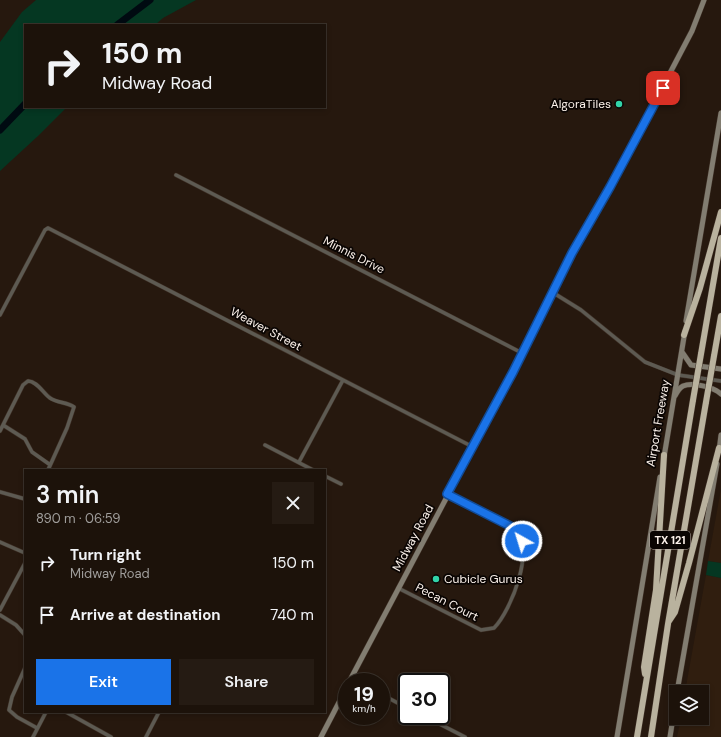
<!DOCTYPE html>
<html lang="en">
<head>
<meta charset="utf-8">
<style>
  :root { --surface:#1c120a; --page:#251b13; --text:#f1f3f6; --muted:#a09e9c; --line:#3a322b; --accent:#1a73e8 }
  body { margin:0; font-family:"DM Sans",sans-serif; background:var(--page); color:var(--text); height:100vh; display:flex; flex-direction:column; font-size:15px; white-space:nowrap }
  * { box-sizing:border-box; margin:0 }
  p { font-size:13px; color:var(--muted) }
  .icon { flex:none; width:22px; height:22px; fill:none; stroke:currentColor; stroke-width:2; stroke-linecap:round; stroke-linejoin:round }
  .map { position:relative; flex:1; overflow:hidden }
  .sheet { position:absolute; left:24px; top:469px; width:302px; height:244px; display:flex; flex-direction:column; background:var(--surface); border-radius:0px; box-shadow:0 2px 6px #0003,0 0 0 1px var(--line) }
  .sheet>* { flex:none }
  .guide { position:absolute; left:24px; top:24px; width:302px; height:84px; border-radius:0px; box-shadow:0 2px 6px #0003,0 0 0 1px var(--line); background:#1c120a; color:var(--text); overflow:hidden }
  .tools { position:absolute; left:669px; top:685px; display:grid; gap:8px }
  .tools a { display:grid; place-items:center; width:40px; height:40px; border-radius:0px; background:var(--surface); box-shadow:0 2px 6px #0003,0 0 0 1px var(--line); font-size:20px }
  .speed { position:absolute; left:338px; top:673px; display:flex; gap:8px; font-size:20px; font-weight:700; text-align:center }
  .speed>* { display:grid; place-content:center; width:52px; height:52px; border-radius:50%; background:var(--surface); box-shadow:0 2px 6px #0003,0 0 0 1px var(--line); line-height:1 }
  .speed small { font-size:10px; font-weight:400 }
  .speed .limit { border:2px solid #111; border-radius:6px; background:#fff; color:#111 }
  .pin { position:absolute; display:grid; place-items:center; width:34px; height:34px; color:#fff; margin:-17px; border-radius:8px; box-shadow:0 2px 6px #0006 }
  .me { position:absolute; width:44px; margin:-22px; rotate:321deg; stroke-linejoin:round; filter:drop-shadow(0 0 3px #0008) }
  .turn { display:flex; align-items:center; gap:14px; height:84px; padding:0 12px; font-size:18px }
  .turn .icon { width:52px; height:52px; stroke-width:2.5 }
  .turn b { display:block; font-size:28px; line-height:34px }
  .round { display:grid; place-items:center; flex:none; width:42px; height:42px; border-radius:0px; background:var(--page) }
  .headline { display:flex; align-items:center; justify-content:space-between; height:68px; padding:0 12px }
  h1 { font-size:24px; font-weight:600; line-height:30px }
  .action { display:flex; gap:8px; margin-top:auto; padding:8px 12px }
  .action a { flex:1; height:46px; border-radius:0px; background:var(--accent); color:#fff; font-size:16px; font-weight:600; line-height:46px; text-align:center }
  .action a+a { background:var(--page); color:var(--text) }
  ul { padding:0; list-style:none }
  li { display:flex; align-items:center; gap:12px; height:52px; padding:0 12px }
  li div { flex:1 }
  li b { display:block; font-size:15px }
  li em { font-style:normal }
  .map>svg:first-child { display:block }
  .built { fill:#301e0f }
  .green { fill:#053722 }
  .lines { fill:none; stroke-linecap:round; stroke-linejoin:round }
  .river { stroke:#000a11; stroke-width:7 }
  .street-casing { stroke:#403228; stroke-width:4.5 }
  .secondary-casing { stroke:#403228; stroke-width:6 }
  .highway-casing { stroke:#403228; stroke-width:7 }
  .street { stroke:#5d5a52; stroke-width:3.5 }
  .secondary { stroke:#827d71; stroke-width:5 }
  .highway { stroke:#b9b29e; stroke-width:6 }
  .highway-bridge-casing { stroke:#403228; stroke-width:7; stroke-linecap:butt }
  .highway-bridge { stroke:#b9b29e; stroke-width:6 }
  .route-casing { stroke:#114b97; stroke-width:10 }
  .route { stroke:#1a73e8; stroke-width:7 }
  .poi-dot { fill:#32d4a9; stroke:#0a0503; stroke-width:1.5 }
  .labels { text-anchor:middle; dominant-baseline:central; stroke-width:3.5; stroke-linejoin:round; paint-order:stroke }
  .shield { fill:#0a0503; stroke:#b3aaa5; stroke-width:1 }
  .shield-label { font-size:11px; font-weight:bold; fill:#fbf1ea }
  .poi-label { font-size:12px; fill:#fbf1ea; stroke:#0a0503; text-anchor:end }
  .street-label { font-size:12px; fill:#fbf1ea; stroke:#0a0503 }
</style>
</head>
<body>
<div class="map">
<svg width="721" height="737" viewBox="0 0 721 737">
  <rect width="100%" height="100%" fill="#26180e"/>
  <!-- built -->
  <path class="built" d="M721,489V563L708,561Z
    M706,575L721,578V737H677L681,718H702V692H685Z"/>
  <!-- green -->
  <path class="green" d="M36,0H196L163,18L155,25H25V107H67L38,136L0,171V42L22,12Z
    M708,561L721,563V578L706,575Z"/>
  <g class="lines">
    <!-- river -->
    <path class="river" d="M117,25L150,0
      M0,130L25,104"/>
    <!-- street casing -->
    <g class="street-casing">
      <path id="street" d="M176,175L522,353
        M552,292L581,310L645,362L678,375L721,381
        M0,315L45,230L48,228L473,447
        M3,425L25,439L32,452L49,464
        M0,431L23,385L28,381C37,381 43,393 50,398C57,403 67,402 74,407L67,428L48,470
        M265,445L313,470
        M299,462L343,380
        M325,476L341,484
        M0,492L25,499
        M0,542L25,553
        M398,588L481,630L494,628C511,611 537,546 514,528L447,495
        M0,610L25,563
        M0,615L16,625L25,635
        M25,668L12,697L9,710L17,717L37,728
        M351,679L357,682
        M381,694L407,708
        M66,712L111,737
        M424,716L465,737
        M33,737L46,712
        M146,737L159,712"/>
    </g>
    <!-- secondary casing -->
    <g class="secondary-casing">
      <path id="secondary" d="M686,321L721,113
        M682,352L691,365L721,369
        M675,396C677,392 679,388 683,386C692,382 714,387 721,394
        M719,451L721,435
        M664,457L685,331
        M349,682L513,372L572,253L616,176L692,31L704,0
        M677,692L717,464
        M321,737L347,687
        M617,737L660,477
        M670,737L676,699"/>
    </g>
    <!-- highway casing -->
    <g class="highway-casing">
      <path id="highway" d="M684,335L700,288L721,212
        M701,354L721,238
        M714,356L721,316
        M669,621L675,612L689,563L719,448
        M645,674L644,667L656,590L664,455
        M637,737L693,400
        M651,737L668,624L706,402"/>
    </g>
    <!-- street -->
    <use href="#street" class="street"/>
    <!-- secondary -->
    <use href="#secondary" class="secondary"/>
    <!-- highway -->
    <use href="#highway" class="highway"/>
    <!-- highway-bridge casing -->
    <g class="highway-bridge-casing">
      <path id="highway-bridge" d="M693,400L701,354
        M706,402L714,356"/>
    </g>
    <!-- highway-bridge -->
    <use href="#highway-bridge" class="highway-bridge"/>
  </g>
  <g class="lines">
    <!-- route casing -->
    <g class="route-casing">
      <path id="route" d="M522,541L520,534L514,528L447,494L513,372L572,253L610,187L663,88"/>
    </g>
    <!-- route -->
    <use href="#route" class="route"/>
  </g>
  <!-- markers -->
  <g class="poi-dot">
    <circle cx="619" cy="104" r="4"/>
    <circle cx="436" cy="579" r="4"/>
  </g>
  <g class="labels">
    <!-- shield labels -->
    <rect class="shield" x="650" y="531" width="40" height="18" rx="3"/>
    <g class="shield-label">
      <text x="670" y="540">TX 121</text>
    </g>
    <!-- poi labels -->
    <g class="poi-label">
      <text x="611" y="104">AlgoraTiles</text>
      <text x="444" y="579" text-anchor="start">Cubicle Gurus</text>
    </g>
    <!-- street labels -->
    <g class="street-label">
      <text transform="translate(354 255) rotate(27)">Minnis Drive</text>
      <text transform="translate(266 329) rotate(28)">Weaver Street</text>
      <text transform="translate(658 423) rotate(-80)">Airport Freeway</text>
      <text transform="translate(413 538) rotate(-62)">Midway Road</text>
      <text transform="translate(447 602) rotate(27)">Pecan Court</text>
    </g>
  </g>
</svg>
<div class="tools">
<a><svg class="icon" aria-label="layers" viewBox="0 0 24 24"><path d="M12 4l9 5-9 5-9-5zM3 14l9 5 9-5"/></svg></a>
</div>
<div class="speed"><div>19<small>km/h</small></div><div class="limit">30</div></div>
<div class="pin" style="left:663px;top:88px;background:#d93025"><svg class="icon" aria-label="arrive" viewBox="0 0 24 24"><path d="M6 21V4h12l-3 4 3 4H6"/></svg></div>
<svg class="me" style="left:522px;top:541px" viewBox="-20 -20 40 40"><circle r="17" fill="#1a73e8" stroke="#fff" stroke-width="3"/><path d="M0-11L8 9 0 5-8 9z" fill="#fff"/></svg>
<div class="guide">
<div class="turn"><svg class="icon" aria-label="right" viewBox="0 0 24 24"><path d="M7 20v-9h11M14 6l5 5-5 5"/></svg><div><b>150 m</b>Midway Road</div></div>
</div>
<section class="sheet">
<div class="headline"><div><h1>3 min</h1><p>890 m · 06:59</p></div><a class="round"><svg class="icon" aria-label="close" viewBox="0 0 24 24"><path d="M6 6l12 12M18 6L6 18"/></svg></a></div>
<ul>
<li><svg class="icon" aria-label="right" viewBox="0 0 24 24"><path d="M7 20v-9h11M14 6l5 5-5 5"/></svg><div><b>Turn right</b><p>Midway Road</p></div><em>150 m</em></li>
<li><svg class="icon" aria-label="arrive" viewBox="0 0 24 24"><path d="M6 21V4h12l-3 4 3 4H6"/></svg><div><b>Arrive at destination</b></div><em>740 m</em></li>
</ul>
<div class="action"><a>Exit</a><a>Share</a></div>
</section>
</div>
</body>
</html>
